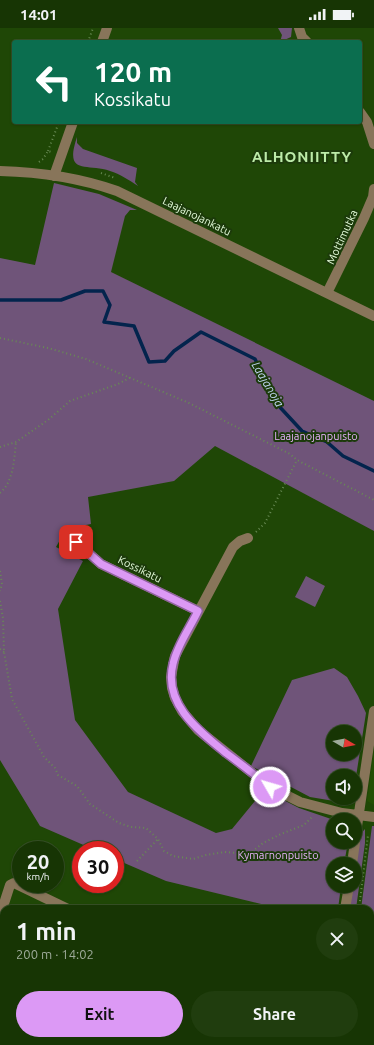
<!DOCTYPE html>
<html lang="en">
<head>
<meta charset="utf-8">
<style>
  :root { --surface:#173504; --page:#203d0e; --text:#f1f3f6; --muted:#9eab9a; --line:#365026; --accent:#dc99f5 }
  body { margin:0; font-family:Ubuntu,sans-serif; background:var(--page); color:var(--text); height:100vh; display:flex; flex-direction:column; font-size:15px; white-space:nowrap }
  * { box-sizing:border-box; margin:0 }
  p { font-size:13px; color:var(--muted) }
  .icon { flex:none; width:22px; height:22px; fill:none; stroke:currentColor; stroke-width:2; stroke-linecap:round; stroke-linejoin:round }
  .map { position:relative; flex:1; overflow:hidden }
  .drawer { position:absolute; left:0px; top:877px; width:374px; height:140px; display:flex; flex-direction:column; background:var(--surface); border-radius:12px 12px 0 0; box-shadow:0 1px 3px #0004,0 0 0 1px var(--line) }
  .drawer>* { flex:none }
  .top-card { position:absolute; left:12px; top:12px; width:350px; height:84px; border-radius:4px; box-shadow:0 1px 3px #0004,0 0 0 1px var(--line); background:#0b6e4f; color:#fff; overflow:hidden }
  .needle { width:26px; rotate:100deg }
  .tools { position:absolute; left:326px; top:697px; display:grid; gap:8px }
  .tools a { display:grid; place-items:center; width:36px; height:36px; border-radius:50%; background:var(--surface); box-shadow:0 1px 3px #0004,0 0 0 1px var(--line); font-size:20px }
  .speed { position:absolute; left:12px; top:813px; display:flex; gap:8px; font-size:20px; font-weight:700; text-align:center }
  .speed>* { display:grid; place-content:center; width:52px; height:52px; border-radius:50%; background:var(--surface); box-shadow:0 1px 3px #0004,0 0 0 1px var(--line); line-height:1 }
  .speed small { font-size:10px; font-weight:400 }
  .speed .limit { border:6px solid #d22; background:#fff; color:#111 }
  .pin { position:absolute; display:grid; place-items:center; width:34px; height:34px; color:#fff; margin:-17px; border-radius:8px; box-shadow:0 2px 6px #0006 }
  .me { position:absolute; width:44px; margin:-22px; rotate:308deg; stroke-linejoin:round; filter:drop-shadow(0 0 3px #0008) }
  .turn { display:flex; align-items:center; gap:14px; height:84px; padding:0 16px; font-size:18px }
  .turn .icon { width:52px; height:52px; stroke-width:2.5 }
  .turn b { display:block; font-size:28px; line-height:34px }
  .round { display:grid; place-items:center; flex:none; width:42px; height:42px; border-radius:21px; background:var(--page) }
  .overview { display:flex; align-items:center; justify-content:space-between; height:68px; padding:0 16px }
  h1 { font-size:24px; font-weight:700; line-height:30px }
  .button { display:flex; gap:8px; margin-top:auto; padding:8px 16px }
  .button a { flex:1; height:46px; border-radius:24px; background:var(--accent); color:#111; font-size:16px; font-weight:700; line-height:46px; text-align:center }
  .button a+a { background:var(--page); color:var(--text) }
  .status { display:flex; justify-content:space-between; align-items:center; height:28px; padding:0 20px; background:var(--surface); direction:ltr }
  .status svg { height:11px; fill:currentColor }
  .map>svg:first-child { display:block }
  .built { fill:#234f04 }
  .green { fill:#6f5479; fill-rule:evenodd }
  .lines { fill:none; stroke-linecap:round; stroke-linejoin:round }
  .stream { stroke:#03244d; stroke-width:3.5 }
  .path { stroke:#688a54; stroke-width:2; stroke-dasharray:1 3; stroke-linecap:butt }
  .minor { stroke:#88755a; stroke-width:10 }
  .route-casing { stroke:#8f639f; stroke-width:10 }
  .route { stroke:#dc99f5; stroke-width:7 }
  .labels { text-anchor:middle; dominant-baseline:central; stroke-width:4; stroke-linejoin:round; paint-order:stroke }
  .street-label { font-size:11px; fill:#e4fcda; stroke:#1c3a0b }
  .park-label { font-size:11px; fill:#e5b0f9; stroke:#1c3a0b }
  .water-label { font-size:12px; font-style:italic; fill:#c1d6f3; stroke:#1c3a0b }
  .district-label { font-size:15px; font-weight:bold; letter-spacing:1px; fill:#bceaa8; stroke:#1c3a0b }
</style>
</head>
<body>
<div class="status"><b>14:01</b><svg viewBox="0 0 49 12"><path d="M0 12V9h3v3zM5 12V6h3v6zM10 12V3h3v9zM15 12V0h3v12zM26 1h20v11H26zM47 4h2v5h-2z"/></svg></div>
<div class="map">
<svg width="374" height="1017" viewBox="0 0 374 1017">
  <rect width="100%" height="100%" fill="#1f4706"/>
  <!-- built -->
  <path class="built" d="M374,722V777L367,773Z"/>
  <!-- green -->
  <path class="green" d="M278,0H292L291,9L280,14L282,7Z
    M77,109V115L83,121L137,140L135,154L138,158C129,152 120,146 110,143C86,135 64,148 77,109Z
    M54,155L99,166L137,182H130L125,188L111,244L374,373V503L215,418L174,453L88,469L91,496L66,501L56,519L83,533L58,581L75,692L128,764L216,805L232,801L264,762L299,780L334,792H333V814H348L344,836H333V858H341L338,881H282L166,853L115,831V822H95L40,798L0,732V230L35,237Z
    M306,548L325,558L315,579L295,569Z
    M334,640L347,649L358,668L366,685L355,755V748H333V770H353L352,776L310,769L251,738L292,652ZM333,704H355V726H333Z
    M372,798H374V1017H343V1013H370V881H361Z
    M365,801V815L356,881H349L353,858H355C355,843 355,811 365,801Z"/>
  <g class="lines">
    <!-- stream -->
    <path class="stream" d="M0,272H61L85,263H103L110,277L104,294L134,298L149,334L165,333L174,323L201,304L255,331L277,376L302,403L327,414L343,428L374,443"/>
    <!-- path -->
    <path class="path" d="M88,14L93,0
      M48,123L59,94
      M39,134L43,131L48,123L51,124
      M101,145L115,150
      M0,310L48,320L86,331L189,375L290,426L297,432L374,472
      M0,419L16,414L48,392L70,373L118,356L131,349
      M0,465C14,453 14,431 16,414
      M256,504L265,495L297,432
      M0,543L2,556L0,563
      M0,573L3,590L4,624L12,671L44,729L55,740L58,747L77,758L90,776L119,795L131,799L146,800L158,811L164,823L173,828L193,831L206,827L225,824L249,826L263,815L281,806L304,797L313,788
      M0,621L4,624
      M137,833L158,811
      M359,881L368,807
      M370,938L374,937
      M374,996V1004
      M340,1017L341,1013"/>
    <!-- minor -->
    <path class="minor" d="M299,0L302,9L307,14
      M102,14L107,0
      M360,84L367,94L374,116
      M0,143C39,144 80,150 117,163L374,288
      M54,148L73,94
      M327,265L364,190L373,169L374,161
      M248,510L240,513L233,519L175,628L171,649L172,660L175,670L182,683L198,702L270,759L300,774L342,785L374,789
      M76,514L101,536L198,583
      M355,812L374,683
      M352,836L355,814
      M345,881L349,858
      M0,888L10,857L14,855L68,881
      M98,1017L99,1013
      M208,1017L209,1013
      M325,1017L326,1013"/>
  </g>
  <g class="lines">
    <!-- route casing -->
    <g class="route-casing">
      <path id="route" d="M76,514L101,536L198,583C190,600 177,617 173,636C163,676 199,703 226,725C241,736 255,747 270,759"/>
    </g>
    <!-- route -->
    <use href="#route" class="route"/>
  </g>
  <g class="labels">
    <!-- street labels -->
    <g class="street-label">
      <text transform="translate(197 188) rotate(26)">Laajanojankatu</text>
      <text transform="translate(342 209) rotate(-65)">Mottimutka</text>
      <text transform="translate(140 541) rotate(26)">Kossikatu</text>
    </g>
    <!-- park labels -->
    <g class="park-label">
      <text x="316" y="408">Laajanojanpuisto</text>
      <text x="278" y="827">Kymarnonpuisto</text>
    </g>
    <!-- water labels -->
    <g class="water-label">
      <text transform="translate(268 356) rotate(59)">Laajanoja</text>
    </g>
    <!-- district labels -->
    <g class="district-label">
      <text x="302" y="128">ALHONIITTY</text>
    </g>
  </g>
</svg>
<div class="tools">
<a><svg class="needle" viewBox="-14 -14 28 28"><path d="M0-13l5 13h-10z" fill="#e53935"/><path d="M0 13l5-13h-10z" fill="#9eab9a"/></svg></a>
<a><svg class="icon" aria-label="sound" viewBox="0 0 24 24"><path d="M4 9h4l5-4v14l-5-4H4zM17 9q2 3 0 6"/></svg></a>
<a><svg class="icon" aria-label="search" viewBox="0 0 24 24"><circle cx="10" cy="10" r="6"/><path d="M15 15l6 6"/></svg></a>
<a><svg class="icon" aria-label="layers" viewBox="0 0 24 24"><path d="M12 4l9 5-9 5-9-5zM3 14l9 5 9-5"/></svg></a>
</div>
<div class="speed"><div>20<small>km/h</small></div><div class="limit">30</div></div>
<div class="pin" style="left:76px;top:514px;background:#d93025"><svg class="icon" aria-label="arrive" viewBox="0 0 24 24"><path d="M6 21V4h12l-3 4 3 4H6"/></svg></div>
<svg class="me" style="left:270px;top:759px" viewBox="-20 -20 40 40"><circle r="17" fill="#dc99f5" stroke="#fff" stroke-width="3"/><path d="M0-11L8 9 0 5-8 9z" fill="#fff"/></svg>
<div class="top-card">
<div class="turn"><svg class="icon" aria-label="left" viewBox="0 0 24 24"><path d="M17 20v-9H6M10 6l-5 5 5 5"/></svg><div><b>120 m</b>Kossikatu</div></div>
</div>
<section class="drawer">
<div class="overview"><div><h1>1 min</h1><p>200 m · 14:02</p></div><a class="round"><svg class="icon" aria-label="close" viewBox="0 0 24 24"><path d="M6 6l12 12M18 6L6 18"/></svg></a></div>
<div class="button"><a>Exit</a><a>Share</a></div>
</section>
</div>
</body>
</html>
